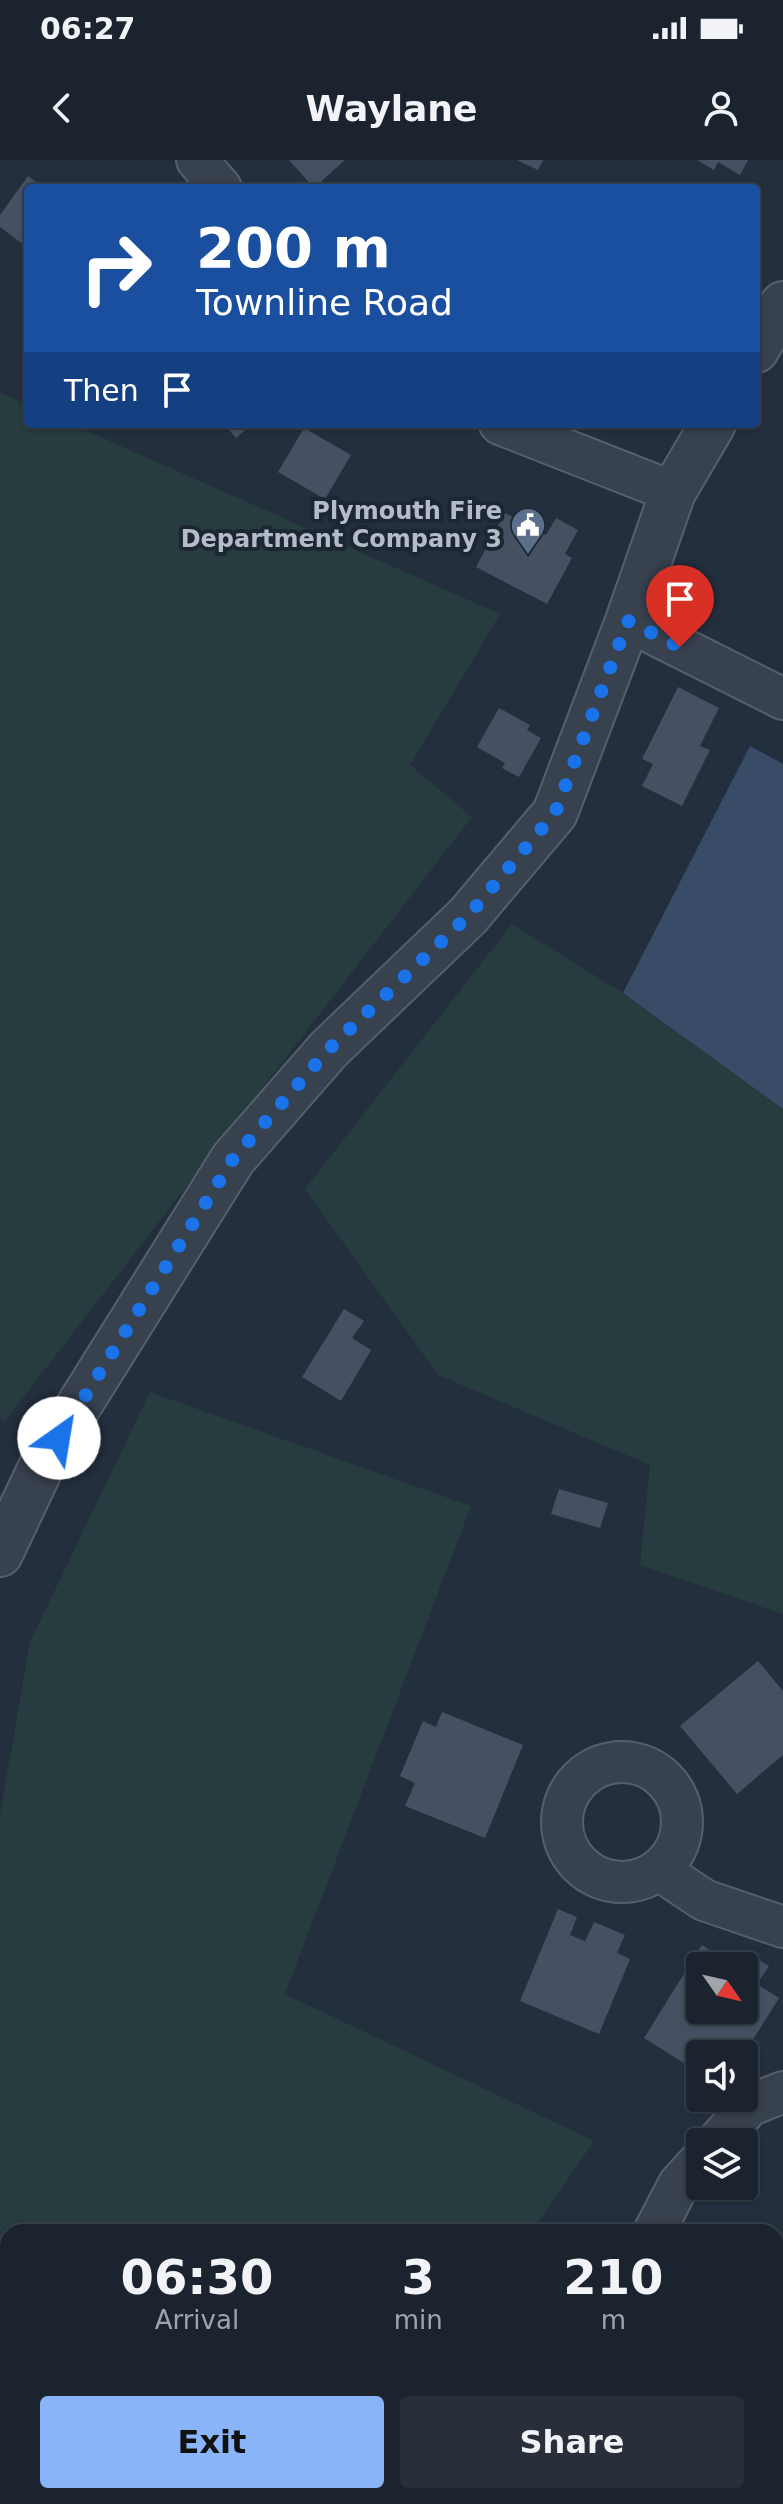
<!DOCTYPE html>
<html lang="en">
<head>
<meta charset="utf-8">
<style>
  :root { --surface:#1b232e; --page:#282f3a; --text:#f1f3f6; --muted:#a0a4aa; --line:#39404a; --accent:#8ab4f8 }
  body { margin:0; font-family:"DejaVu Sans",sans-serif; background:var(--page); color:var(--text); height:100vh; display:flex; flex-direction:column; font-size:30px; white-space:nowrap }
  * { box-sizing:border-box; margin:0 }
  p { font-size:26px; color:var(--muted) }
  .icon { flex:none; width:44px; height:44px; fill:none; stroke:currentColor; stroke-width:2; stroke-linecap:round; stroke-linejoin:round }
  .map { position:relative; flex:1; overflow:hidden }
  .side { position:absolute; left:0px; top:2064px; width:784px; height:280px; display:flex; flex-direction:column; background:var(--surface); border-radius:24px 24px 0 0; box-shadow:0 2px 6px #0004,0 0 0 2px var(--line) }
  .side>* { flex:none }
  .top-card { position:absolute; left:24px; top:24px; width:736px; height:244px; border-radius:8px; box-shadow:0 2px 6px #0004,0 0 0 2px var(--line); background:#1a4fa0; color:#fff; overflow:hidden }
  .needle { width:52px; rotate:124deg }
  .fabs { position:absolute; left:686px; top:1792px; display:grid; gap:16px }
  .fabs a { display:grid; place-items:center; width:72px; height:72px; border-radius:8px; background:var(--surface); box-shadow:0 2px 6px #0004,0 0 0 2px var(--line); font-size:40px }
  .pin { position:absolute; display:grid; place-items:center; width:68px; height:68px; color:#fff; margin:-82px -34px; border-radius:50% 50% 50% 0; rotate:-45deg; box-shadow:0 0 8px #0007 }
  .pin .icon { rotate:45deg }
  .me { position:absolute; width:88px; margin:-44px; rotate:32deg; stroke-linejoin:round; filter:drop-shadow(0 0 6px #0008) }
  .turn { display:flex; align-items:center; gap:28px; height:168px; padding:0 40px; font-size:36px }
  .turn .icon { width:104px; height:104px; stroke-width:2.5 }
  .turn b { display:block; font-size:56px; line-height:68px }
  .then { display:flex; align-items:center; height:76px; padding:0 40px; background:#0003; gap:16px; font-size:30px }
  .eta { display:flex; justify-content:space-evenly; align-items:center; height:136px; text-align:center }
  .eta b { font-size:48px; font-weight:600; line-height:56px }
  .primary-button { display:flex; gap:16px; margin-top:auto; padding:16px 40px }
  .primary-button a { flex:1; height:92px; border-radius:8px; background:var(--accent); color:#111; font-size:32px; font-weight:600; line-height:92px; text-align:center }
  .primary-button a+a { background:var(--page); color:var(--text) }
  .status { display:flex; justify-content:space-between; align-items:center; height:56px; padding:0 40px; background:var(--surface); direction:ltr }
  .status svg { height:22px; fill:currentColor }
  header { display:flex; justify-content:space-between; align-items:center; height:104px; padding:0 40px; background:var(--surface); font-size:36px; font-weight:600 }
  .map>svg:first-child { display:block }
  .green { fill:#263c3f }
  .water { fill:#394c67 }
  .building { fill:#455162 }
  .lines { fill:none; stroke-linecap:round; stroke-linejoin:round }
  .minor-casing { stroke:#565f6c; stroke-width:44 }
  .tertiary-casing { stroke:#565f6c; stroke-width:48 }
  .minor { stroke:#38414e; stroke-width:40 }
  .tertiary { stroke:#38414e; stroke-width:44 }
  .route { stroke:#1a73e8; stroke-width:14; stroke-dasharray:0 25.2 }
  .labels { text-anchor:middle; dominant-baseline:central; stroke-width:8; stroke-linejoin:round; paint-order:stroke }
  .poi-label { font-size:24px; font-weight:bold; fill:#b4bcc9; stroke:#1d2633; text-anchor:end }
</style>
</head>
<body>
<div class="status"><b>06:27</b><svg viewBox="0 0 49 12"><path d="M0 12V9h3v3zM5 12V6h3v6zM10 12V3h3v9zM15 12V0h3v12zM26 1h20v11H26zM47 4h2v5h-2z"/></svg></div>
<header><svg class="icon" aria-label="back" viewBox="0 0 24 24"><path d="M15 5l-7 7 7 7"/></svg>Waylane<svg class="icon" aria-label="person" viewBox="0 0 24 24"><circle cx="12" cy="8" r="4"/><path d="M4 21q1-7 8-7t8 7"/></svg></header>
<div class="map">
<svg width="783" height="2344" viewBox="0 0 783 2344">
  <rect width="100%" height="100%" fill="#242f3e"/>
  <!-- green -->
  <path class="green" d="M0,232L28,245V264H71L500,454L410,605L472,657L5,1261L0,1258Z
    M512,764L623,833L783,949V1454L640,1405L650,1305L438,1215L305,1029Z
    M150,1232L471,1346L285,1834L594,1981L532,2072H8V2336H455L456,2344H0V1655L30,1482Z"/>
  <!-- water -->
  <path class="water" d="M750,586L783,604V949L623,833Z"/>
  <!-- building -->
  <path class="building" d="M289,0H345L314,28Z
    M517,0H543L538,10Z
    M697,0H748L740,15L718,2L714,10Z
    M28,16L44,28H28V88L0,67V55Z
    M224,264H252L236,278Z
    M304,268L351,295L325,339L278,312Z
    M505,353L546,375L556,358L578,370L565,394L572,398L547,444L476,407Z
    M678,527L719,548L700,586L710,590L682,646L642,626L653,604L642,599Z
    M499,548L530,565L527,570L541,578L519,617L502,608L505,603L477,587Z
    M344,1149L364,1161L352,1178L371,1190L341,1241L302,1217Z
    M559,1329L608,1343L600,1368L551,1354Z
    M758,1501L783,1531V1595L737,1634L680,1566Z
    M442,1552L523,1585L485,1678L405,1646L415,1623L400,1616L423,1561L436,1567Z
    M558,1749L577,1757L570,1775L585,1781L594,1762L625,1775L617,1793L630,1799L599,1874L520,1841Z
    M702,1785L735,1806H700V1850H744V1816L756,1798L769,1806L757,1824L779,1838L744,1894H700V1913L644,1878Z
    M783,2281V2344H715L713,2336H776V2283Z
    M510,2336H586L587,2344H512Z"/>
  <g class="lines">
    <!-- minor casing -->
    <g class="minor-casing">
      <path id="minor" d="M197,0L221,28
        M500,264L673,332
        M628,461L783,539
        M562 1662a60 60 0 1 1 120 0a60 60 0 1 1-120 0Z
        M659,1710L704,1740L783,1767
        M717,1982L749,1946L783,1932
        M654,2072L679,2024L700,2001
        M661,2336L663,2344"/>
    </g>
    <!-- tertiary casing -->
    <g class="tertiary-casing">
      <path id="tertiary" d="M756,190L783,144
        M0,1394L43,1303L233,999L329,889L468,756L555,653L628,461L673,332L713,264"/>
    </g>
    <!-- minor -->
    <use href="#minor" class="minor"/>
    <!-- tertiary -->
    <use href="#tertiary" class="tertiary"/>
  </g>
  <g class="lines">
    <!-- route -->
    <path class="route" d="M59,1278L233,999L329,889L468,756L555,653L628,461L680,487"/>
  </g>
  <!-- icons -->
  <defs>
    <g id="civic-pin" transform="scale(1.8)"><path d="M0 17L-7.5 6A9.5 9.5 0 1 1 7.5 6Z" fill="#5c6f8a" stroke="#1d2633"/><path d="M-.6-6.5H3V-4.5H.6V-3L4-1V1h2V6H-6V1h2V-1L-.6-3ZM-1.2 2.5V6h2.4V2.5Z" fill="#fff"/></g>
  </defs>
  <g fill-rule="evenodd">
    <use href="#civic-pin" x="528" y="365"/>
  </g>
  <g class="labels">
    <!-- poi labels -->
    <g class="poi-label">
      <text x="502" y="351">Plymouth Fire<tspan x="502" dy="28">Department Company 3</tspan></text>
    </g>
  </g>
</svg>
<div class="fabs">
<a><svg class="needle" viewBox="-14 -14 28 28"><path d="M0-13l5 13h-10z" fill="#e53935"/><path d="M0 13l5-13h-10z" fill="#a0a4aa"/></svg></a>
<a><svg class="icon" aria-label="sound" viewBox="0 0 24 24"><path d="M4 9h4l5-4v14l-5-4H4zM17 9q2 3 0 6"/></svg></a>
<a><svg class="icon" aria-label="layers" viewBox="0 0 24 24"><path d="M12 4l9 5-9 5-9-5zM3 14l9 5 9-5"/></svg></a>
</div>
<div class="pin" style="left:680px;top:487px;background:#d93025"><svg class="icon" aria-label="arrive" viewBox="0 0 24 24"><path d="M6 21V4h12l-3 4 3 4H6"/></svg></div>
<svg class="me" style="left:59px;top:1278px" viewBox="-20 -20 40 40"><circle r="19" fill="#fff"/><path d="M0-13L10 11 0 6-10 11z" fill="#1a73e8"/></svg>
<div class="top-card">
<div class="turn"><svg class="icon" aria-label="right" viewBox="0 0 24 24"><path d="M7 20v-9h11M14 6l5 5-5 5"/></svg><div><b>200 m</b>Townline Road</div></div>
<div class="then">Then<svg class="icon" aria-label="arrive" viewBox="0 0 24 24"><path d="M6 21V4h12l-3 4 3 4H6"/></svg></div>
</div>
<section class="side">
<div class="eta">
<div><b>06:30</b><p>Arrival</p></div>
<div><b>3</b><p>min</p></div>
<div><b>210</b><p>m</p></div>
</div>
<div class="primary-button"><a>Exit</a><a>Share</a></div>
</section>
</div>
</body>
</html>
